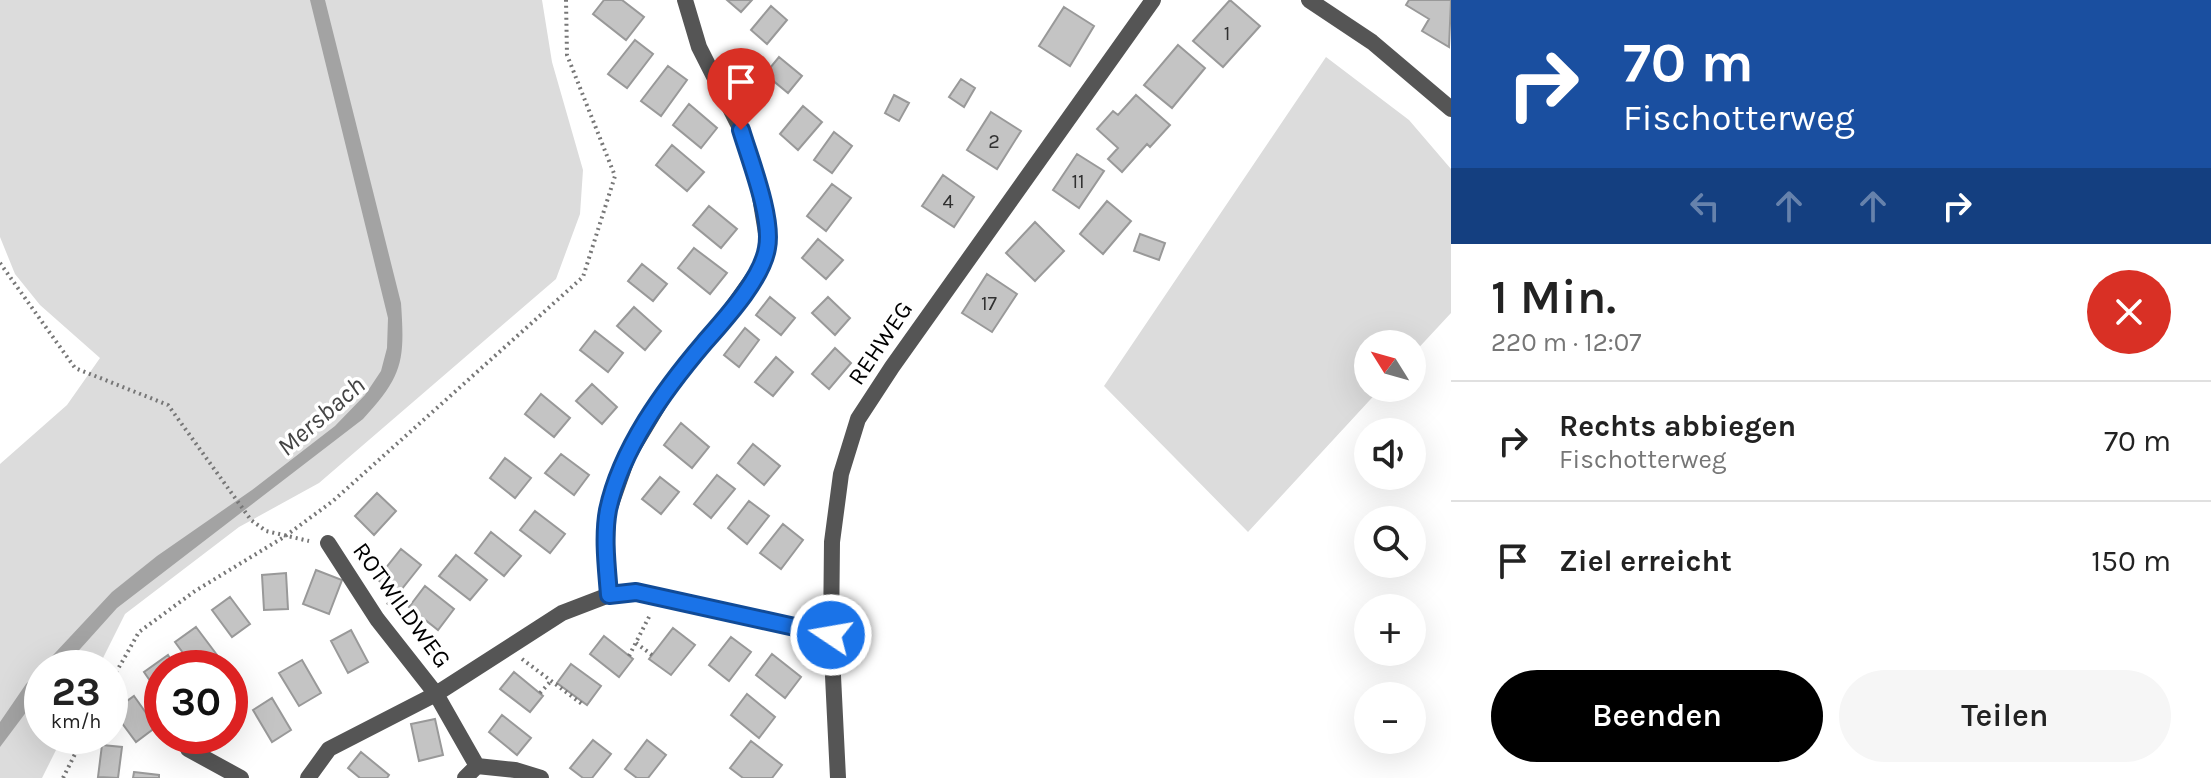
<!DOCTYPE html>
<html lang="de">
<head>
<meta charset="utf-8">
<style>
  :root { --surface:#fff; --page:#f6f6f6; --text:#222; --muted:#767676; --line:#e0e0e0; --accent:#000 }
  body { margin:0; font-family:Karla,sans-serif; background:var(--page); color:var(--text); height:100vh; display:flex; flex-direction:column; font-size:30px; white-space:nowrap }
  * { box-sizing:border-box; margin:0 }
  p { font-size:26px; color:var(--muted) }
  .icon { flex:none; width:44px; height:44px; fill:none; stroke:currentColor; stroke-width:2; stroke-linecap:round; stroke-linejoin:round }
  .map { position:relative; flex:1; overflow:hidden }
  .sheet { display:flex; flex-direction:column; background:var(--surface); width:760px }
  .sheet>* { flex:none }
  .guide { background:#1a4fa0; color:#fff; overflow:hidden }
  .needle { width:52px; rotate:307deg }
  .controls { position:absolute; left:1354px; top:330px; display:grid; gap:16px }
  .controls a { display:grid; place-items:center; width:72px; height:72px; border-radius:50%; background:var(--surface); box-shadow:0 8px 32px #0002; font-size:40px }
  .speed { position:absolute; left:24px; top:650px; display:flex; gap:16px; font-size:40px; font-weight:700; text-align:center }
  .speed>* { display:grid; place-content:center; width:104px; height:104px; border-radius:50%; background:var(--surface); box-shadow:0 8px 32px #0002; line-height:1 }
  .speed small { font-size:20px; font-weight:400 }
  .speed .limit { border:12px solid #d22; background:#fff; color:#111 }
  .pin { position:absolute; display:grid; place-items:center; width:68px; height:68px; color:#fff; margin:-82px -34px; border-radius:50% 50% 50% 0; rotate:-45deg; box-shadow:0 0 8px #0007 }
  .pin .icon { rotate:45deg }
  .me { position:absolute; width:88px; margin:-44px; rotate:282deg; stroke-linejoin:round; filter:drop-shadow(0 0 6px #0008) }
  .turn { display:flex; align-items:center; gap:28px; height:168px; padding:0 40px; font-size:36px }
  .turn .icon { width:104px; height:104px; stroke-width:2.5 }
  .turn b { display:block; font-size:56px; line-height:68px }
  .lanes { display:flex; align-items:center; height:76px; padding:0 40px; background:#0003; justify-content:center; gap:40px; direction:ltr }
  .lanes .off { opacity:.35 }
  .round { display:grid; place-items:center; flex:none; width:84px; height:84px; border-radius:42px; background:var(--page) }
  .summary { display:flex; align-items:center; justify-content:space-between; height:136px; padding:0 40px }
  h1 { font-size:48px; font-weight:600; line-height:60px }
  .button { display:flex; gap:16px; margin-top:auto; padding:16px 40px }
  .button a { flex:1; height:92px; border-radius:48px; background:var(--accent); color:#fff; font-size:32px; font-weight:600; line-height:92px; text-align:center }
  .button a+a { background:var(--page); color:var(--text) }
  ul { padding:0; list-style:none }
  li { display:flex; align-items:center; gap:24px; height:120px; padding:0 40px; border-top:2px solid var(--line) }
  li div { flex:1 }
  li b { display:block; font-size:30px }
  li em { font-style:normal }
  main { display:flex; flex:1; min-height:0 }
  .map>svg:first-child { display:block }
  .green { fill:#dcdcdc }
  .water { fill:#a3a3a3 }
  .building { fill:#c4c4c4; stroke:#999; stroke-width:2 }
  .lines { fill:none; stroke-linecap:round; stroke-linejoin:round }
  .path { stroke:#777; stroke-width:4; stroke-dasharray:2 4; stroke-linecap:butt }
  .street { stroke:#555; stroke-width:16 }
  .route-casing { stroke:#114b97; stroke-width:20 }
  .route { stroke:#1a73e8; stroke-width:14 }
  .labels { text-anchor:middle; dominant-baseline:central; stroke-width:7; stroke-linejoin:round; paint-order:stroke }
  .number-label { font-size:20px; fill:#313131 }
  .street-label { font-size:24px; fill:#000; stroke:#fff }
  .water-label { font-size:26px; font-style:italic; fill:#444; stroke:#fff }
</style>
</head>
<body>
<main>
<div class="map">
<svg width="1451" height="778" viewBox="0 0 1451 778">
  <rect width="100%" height="100%" fill="#fff"/>
  <!-- green -->
  <path class="green" d="M0,0H542L552,62L583,170L580,214L556,279L319,483L239,527L125,614L98,668H42V736H63L42,778H0V464L67,405L100,358L40,305L15,274L0,237Z
    M1326,57L1409,120L1451,169V313L1412,355V344H1368V388H1381L1248,532L1104,386Z"/>
  <!-- water -->
  <path class="water" d="M310,0H325L401,303C405,361 403,376 363,419L117,608L63,668H42V691L0,747V722L26,684L112,592L157,556L252,490L335,426L365,395L381,371L387,348L388,318Z"/>
  <!-- building -->
  <path class="building" d="M604,0H622L644,17L626,40L593,14Z
    M727,0H752L741,12Z
    M1230,0L1260,26L1223,67L1193,41Z
    M1409,0H1451L1449,47L1422,31L1429,19L1406,5Z
    M771,6L787,20L767,44L751,30Z
    M1064,7L1094,26L1070,66L1039,46Z
    M635,40L653,54L627,88L608,74Z
    M1178,45L1205,68L1172,108L1144,85Z
    M779,57L802,76L788,93L765,74Z
    M668,66L687,80L661,116L641,101Z
    M961,79L975,88L964,107L949,97Z
    M894,95L909,103L899,121L885,113Z
    M1136,95L1170,125L1150,147L1147,144L1122,172L1108,159L1118,148L1097,129L1113,111L1118,115Z
    M689,104L717,128L701,148L673,125Z
    M803,106L822,122L798,150L780,134Z
    M991,112L1021,131L997,169L967,150Z
    M834,132L852,146L832,173L814,160Z
    M672,145L704,172L687,191L656,165Z
    M1077,154L1104,171L1079,208L1053,190Z
    M943,175L974,197L954,227L922,206Z
    M832,184L851,198L826,231L807,216Z
    M1107,201L1131,221L1103,254L1080,234Z
    M709,206L737,229L721,248L693,225Z
    M1035,222L1064,251L1035,281L1006,253Z
    M1140,234L1165,243L1159,260L1134,251Z
    M818,239L843,260L826,279L802,258Z
    M694,248L727,273L710,294L678,268Z
    M642,264L667,284L653,301L628,281Z
    M987,274L1017,294L992,332L962,313Z
    M770,297L795,318L781,335L756,315Z
    M828,297L850,318L835,335L812,313Z
    M634,307L661,331L645,350L617,326Z
    M745,328L759,340L739,367L724,355Z
    M595,331L623,353L608,372L580,350Z
    M835,348L851,363L829,389L812,374Z
    M776,357L793,372L773,396L755,382Z
    M592,384L617,407L602,424L576,401Z
    M541,394L570,418L554,437L525,414Z
    M681,423L709,447L692,468L664,445Z
    M753,444L780,466L764,485L738,463Z
    M561,454L589,475L574,495L545,473Z
    M505,458L531,478L515,498L490,478Z
    M717,475L735,489L711,518L694,504Z
    M660,477L679,492L661,514L642,499Z
    M377,493L396,511L374,535L355,516Z
    M749,501L769,516L747,544L728,528Z
    M535,511L565,534L550,553L520,530Z
    M783,524L803,540L781,569L760,553Z
    M491,532L521,556L504,576L475,553Z
    M401,549L421,565L397,595L377,579Z
    M456,555L487,580L470,600L439,576Z
    M316,570L342,580L329,614L303,604Z
    M286,573L288,609L264,610L262,575Z
    M425,586L454,609L438,630L409,607Z
    M230,597L250,624L232,637L212,610Z
    M196,627L217,655L199,668H194L175,642Z
    M673,628L695,645L671,675L649,659Z
    M351,630L368,662L348,673L331,641Z
    M604,636L633,659L619,677L590,654Z
    M731,637L751,652L729,681L709,665Z
    M772,654L801,677L785,698L756,675Z
    M168,655L176,668H162V698L144,672Z
    M302,660L321,693L299,706L279,673Z
    M571,664L601,686L587,705L557,683Z
    M514,672L543,696L530,712L500,689Z
    M747,694L775,717L759,738L731,715Z
    M134,696L156,727L136,742L113,711Z
    M272,698L291,730L272,742L253,710Z
    M502,715L531,738L517,755L489,732Z
    M435,719L443,755L419,761L411,724Z
    M593,740L611,754L592,778H583L570,768Z
    M647,740L666,755L648,778H637L625,769Z
    M751,741L782,765L772,778H743L730,768Z
    M102,745L122,747L118,778L98,777Z
    M361,752L389,775L387,778H360L348,768Z
    M134,772L159,775V778H133Z"/>
  <g class="lines">
    <!-- path -->
    <path class="path" d="M0,263L75,368L168,405L251,520L266,531L309,541
      M388,605L394,593
      M636,643L652,655
      M629,656L650,615
      M522,659L582,704L583,702
      M110,683L139,632L195,591L284,537L333,501L583,277L615,176L567,55L566,0
      M540,693L551,681
      M63,778L84,736"/>
    <!-- street -->
    <path class="street" d="M685,0L699,47L741,130L758,185L768,245L763,264L719,326L673,381L628,456L608,513L606,563L609,595L636,592L831,635
      M1309,0L1372,42L1451,109
      M328,543L377,619L436,694L477,766
      M188,749L241,778
      M308,778L329,749L436,694L562,613L609,595
      M465,778L477,766L515,770L541,778
      M838,778L831,635L832,542L841,474L858,419L892,367L1153,0"/>
  </g>
  <g class="lines">
    <!-- route casing -->
    <g class="route-casing">
      <path id="route" d="M741,130C750,160 773,218 767,248C762,279 725,319 704,343C664,390 621,449 608,510C603,537 607,568 609,595L636,592L831,635"/>
    </g>
    <!-- route -->
    <use href="#route" class="route"/>
  </g>
  <g class="labels">
    <!-- number labels -->
    <g class="number-label">
      <text x="1227" y="33">1</text>
      <text x="994" y="141">2</text>
      <text x="1078" y="181">11</text>
      <text x="948" y="201">4</text>
      <text x="989" y="303">17</text>
    </g>
    <!-- street labels -->
    <g class="street-label">
      <text transform="translate(880 343) rotate(-56)">REHWEG</text>
      <text transform="translate(402 605) rotate(54)">ROTWILDWEG</text>
    </g>
    <!-- water labels -->
    <g class="water-label">
      <text transform="translate(321 416) rotate(-41)">Mersbach</text>
    </g>
  </g>
</svg>
<div class="controls">
<a><svg class="needle" viewBox="-14 -14 28 28"><path d="M0-13l5 13h-10z" fill="#e53935"/><path d="M0 13l5-13h-10z" fill="#767676"/></svg></a>
<a><svg class="icon" aria-label="sound" viewBox="0 0 24 24"><path d="M4 9h4l5-4v14l-5-4H4zM17 9q2 3 0 6"/></svg></a>
<a><svg class="icon" aria-label="search" viewBox="0 0 24 24"><circle cx="10" cy="10" r="6"/><path d="M15 15l6 6"/></svg></a>
<a>+</a>
<a>−</a>
</div>
<div class="speed"><div>23<small>km/h</small></div><div class="limit">30</div></div>
<div class="pin" style="left:741px;top:130px;background:#d93025"><svg class="icon" aria-label="arrive" viewBox="0 0 24 24"><path d="M6 21V4h12l-3 4 3 4H6"/></svg></div>
<svg class="me" style="left:831px;top:635px" viewBox="-20 -20 40 40"><circle r="17" fill="#1a73e8" stroke="#fff" stroke-width="3"/><path d="M0-11L8 9 0 5-8 9z" fill="#fff"/></svg>
</div>
<section class="sheet">
<div class="guide">
<div class="turn"><svg class="icon" aria-label="right" viewBox="0 0 24 24"><path d="M7 20v-9h11M14 6l5 5-5 5"/></svg><div><b>70 m</b>Fischotterweg</div></div>
<div class="lanes"><svg class="icon off" aria-label="left" viewBox="0 0 24 24"><path d="M17 20v-9H6M10 6l-5 5 5 5"/></svg><svg class="icon off" aria-label="ahead" viewBox="0 0 24 24"><path d="M12 20V5M6 11l6-6 6 6"/></svg><svg class="icon off" aria-label="ahead" viewBox="0 0 24 24"><path d="M12 20V5M6 11l6-6 6 6"/></svg><svg class="icon" aria-label="right" viewBox="0 0 24 24"><path d="M7 20v-9h11M14 6l5 5-5 5"/></svg></div>
</div>
<div class="summary"><div><h1>1 Min.</h1><p>220 m · 12:07</p></div><a class="round" style="background:#d93025;color:#fff"><svg class="icon" aria-label="close" viewBox="0 0 24 24"><path d="M6 6l12 12M18 6L6 18"/></svg></a></div>
<ul>
<li><svg class="icon" aria-label="right" viewBox="0 0 24 24"><path d="M7 20v-9h11M14 6l5 5-5 5"/></svg><div><b>Rechts abbiegen</b><p>Fischotterweg</p></div><em>70 m</em></li>
<li><svg class="icon" aria-label="arrive" viewBox="0 0 24 24"><path d="M6 21V4h12l-3 4 3 4H6"/></svg><div><b>Ziel erreicht</b></div><em>150 m</em></li>
</ul>
<div class="button"><a>Beenden</a><a>Teilen</a></div>
</section>
</main>
</body>
</html>
